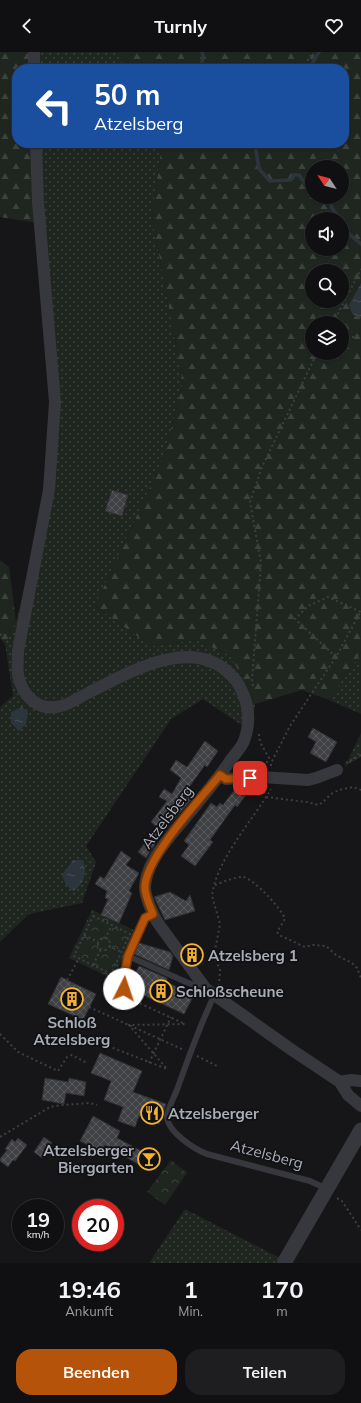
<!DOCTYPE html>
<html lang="de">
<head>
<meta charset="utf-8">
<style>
  :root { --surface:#101012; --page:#1e1e20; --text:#f1f3f6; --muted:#9c9d9f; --line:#303032; --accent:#b45309 }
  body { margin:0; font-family:Mulish,sans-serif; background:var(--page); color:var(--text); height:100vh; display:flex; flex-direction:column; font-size:15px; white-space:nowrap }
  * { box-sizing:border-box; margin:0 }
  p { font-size:13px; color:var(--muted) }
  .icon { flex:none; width:22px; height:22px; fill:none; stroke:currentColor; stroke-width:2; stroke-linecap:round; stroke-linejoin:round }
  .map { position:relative; height:1211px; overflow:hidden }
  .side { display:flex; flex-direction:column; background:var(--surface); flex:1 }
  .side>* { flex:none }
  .hud { position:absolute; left:12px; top:12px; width:337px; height:84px; border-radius:16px; box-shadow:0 1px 3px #0004,0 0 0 1px var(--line); background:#1a4fa0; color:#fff; overflow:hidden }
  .needle { width:26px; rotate:306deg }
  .tools { position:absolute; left:305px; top:108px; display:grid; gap:8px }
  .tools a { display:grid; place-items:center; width:44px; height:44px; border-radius:50%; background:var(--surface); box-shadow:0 1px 3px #0004,0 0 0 1px var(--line); font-size:20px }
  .speed { position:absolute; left:12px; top:1147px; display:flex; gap:8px; font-size:20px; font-weight:700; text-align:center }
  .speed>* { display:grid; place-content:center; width:52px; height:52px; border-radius:50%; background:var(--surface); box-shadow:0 1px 3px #0004,0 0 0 1px var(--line); line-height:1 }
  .speed small { font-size:10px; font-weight:400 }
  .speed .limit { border:6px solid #d22; background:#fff; color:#111 }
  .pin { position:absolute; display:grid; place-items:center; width:34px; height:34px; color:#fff; margin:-17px; border-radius:8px; box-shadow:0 2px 6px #0006 }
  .me { position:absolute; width:44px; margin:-22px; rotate:4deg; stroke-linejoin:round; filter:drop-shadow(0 0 3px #0008) }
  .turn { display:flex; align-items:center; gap:14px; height:84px; padding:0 16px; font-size:18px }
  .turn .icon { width:52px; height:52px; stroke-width:2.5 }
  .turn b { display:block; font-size:28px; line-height:34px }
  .eta { display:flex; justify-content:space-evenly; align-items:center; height:68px; text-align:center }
  .eta b { font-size:24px; font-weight:700; line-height:28px }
  .cta { display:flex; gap:8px; margin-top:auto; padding:8px 16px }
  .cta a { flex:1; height:46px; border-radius:16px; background:var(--accent); color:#fff; font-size:16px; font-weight:700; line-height:46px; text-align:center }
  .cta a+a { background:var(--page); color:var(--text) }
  header { display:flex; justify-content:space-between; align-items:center; height:52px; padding:0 16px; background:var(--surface); font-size:18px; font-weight:700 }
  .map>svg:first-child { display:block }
  .grass { fill:url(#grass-dots) }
  .forest { fill:url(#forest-firs); fill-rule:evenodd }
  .park { fill:url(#park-crowns) }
  .water { fill:url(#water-ripples) }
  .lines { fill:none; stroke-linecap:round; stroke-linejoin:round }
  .stream { stroke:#2c353c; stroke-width:3.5 }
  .building { fill:url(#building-cross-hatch); stroke:#303034 }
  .path { stroke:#3d3f44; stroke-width:2; stroke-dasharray:2 3; stroke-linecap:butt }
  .service { stroke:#37383d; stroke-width:6 }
  .minor { stroke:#37383d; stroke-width:12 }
  .tertiary { stroke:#37383d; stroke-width:15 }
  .route-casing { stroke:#753606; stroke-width:10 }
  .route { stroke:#b45309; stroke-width:7 }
  .labels { text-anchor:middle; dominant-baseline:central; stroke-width:3.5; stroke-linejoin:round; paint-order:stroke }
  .street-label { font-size:15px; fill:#a8adb8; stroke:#111113 }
  .poi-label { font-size:15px; font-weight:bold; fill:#a8adb8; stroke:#111113; text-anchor:start }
</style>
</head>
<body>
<header><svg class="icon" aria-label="back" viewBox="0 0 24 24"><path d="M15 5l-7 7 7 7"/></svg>Turnly<svg class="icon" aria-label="heart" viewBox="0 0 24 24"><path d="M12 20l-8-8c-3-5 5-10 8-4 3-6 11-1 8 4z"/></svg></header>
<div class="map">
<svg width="361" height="1211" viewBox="0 0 361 1211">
  <defs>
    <pattern id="grass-dots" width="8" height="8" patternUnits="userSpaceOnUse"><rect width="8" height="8" fill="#1e261f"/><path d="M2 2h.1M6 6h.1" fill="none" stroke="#3c433d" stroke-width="1.8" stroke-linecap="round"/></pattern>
    <pattern id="forest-firs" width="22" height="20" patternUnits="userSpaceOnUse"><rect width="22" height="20" fill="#1e261f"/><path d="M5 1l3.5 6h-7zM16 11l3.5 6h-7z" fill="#3c433d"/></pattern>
    <pattern id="park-crowns" width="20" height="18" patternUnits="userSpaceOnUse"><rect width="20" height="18" fill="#1e261f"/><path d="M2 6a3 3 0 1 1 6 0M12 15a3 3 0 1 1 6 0" fill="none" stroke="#3c433d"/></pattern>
    <pattern id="water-ripples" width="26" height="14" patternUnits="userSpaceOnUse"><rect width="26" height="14" fill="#2c353c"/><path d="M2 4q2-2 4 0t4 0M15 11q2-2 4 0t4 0" fill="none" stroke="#485056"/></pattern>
    <pattern id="building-cross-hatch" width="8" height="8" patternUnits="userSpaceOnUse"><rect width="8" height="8" fill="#404145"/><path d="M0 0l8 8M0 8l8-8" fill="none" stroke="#595a5e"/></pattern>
  </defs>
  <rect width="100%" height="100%" fill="#161618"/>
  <!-- grass -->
  <path class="grass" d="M38,0H115L127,17H38Z
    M37,91H162L152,165L183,331L164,405L95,554L151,594L196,588L231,604L255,652L252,680L203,647L171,667L86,794L96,810L82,851L29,862L0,890V658L1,654L13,644L5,592L16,570L49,438L55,350Z
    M361,600V662L329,648Z
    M361,681V705L345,714Z
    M185,1157L278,1205L276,1211H149Z"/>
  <!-- forest -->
  <path class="forest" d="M0,0H38V17H17V91H37V171L0,165Z
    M115,0H361V231L349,253L352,262L361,266V600L329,648L302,638L255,652L231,604L196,588L151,594L95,554L164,405L183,331L152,165L162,91H344V17H127ZM312,115H342V145H312ZM312,167H342V197H312ZM312,219H342V249H312ZM312,271H342V301H312Z
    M0,508L9,515L16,570L5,592L0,586Z"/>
  <!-- park -->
  <path class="park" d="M92,858L136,879L113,927L69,906Z
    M171,1108L187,1121L165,1153L147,1140Z"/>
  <!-- water -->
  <path class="water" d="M361,231V266L352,262L349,253Z
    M22,655L28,660L26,672L19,679L11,671V660Z
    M73,808H83C87,823 85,829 74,839L66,833L62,823Z"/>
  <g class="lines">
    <!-- stream -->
    <path class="stream" d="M313,10L319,0
      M201,17L203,4L202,0
      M257,91L255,93L259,117L270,129L291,128L294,123H299L307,134L312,136
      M325,145L330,149L332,156L340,167
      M342,176L361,192"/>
  </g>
  <!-- building -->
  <path class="building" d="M112,438L128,443L122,464L105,459Z
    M313,676L337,690L326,710L310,701L316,690L308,685Z
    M205,689L218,699L207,715L205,713L187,738L194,742L190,749L161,783L146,806L138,800L157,775L151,770L167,749L159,745L164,737L172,742L181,726L170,718L176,708L187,715Z
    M236,736L246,743L237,755L235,753L210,788L213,790L195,814L181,804L189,793L184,789L211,751L217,755L220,751L223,753Z
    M121,799L131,806L126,813L139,821L129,839L132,841L119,871L101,863L108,847L105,846L107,839L95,832L100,824L104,827Z
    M170,840L186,849L190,843L195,859L165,868L154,845Z
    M139,891L170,900L173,904L169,918L134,902Z
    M139,914L167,926L166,930L194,943L184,962L128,936Z
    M61,925L96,942L83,968L48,952Z
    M100,1001L142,1019L133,1040L166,1052L159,1072L139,1064L135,1075L118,1069L123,1055L104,1048L111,1029L91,1021Z
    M45,1026L68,1030L69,1026L86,1030L84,1044L66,1041L64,1052L42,1048Z
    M93,1064L120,1079L117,1086L151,1104L145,1116L105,1093L101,1100L80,1089Z
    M44,1085L52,1091L42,1106L34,1100Z
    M18,1086L27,1093L15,1109L13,1108L8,1115L0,1109V1107L7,1098L5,1097L12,1087L15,1090Z"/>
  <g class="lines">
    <!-- path -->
    <path class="path" d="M302,17L313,0
      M333,271L361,217
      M342,286L361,284
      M0,582L8,590
      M336,605L295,567L308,554L328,545L361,560
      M253,634L252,628L261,511L250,450L262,415L317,301
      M259,682L260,690L269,706L265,714
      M346,711L361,703
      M271,714V711L290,674L336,605L361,559
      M266,745L307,750L318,753L322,751L331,742L339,738L353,735L361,738
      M215,833C223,830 234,825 243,825C253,826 282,857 285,867L277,880L279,883L305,895L313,893L326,894L336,903L352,911L357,916L361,926
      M93,864L130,882L111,922L74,904Z
      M84,883L98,890
      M98 892a6 6 0 1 1 12 0a6 6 0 1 1-12 0Z
      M105,887L112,873
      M109,894L121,900
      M93,913L101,897
      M67,928L77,910V906
      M219,934L220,918L214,904L220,872L212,844C216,808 253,768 271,737
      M89,955L184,998
      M0,982L18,1000L58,1019L67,1005L72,1003L87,1011
      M108,994L167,1017L129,973L185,972L128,946
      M197,1004L217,1014
      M149,1011L171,965
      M0,1085L50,1055L62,1053L90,1051L97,1053
      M337,1146L342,1149L361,1178"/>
    <!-- service -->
    <path class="service" d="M128,904L186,930L202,936
      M124,937L123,930L128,904L145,866L153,862
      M214,944C200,973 189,1004 178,1035C176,1041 168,1057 167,1063C166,1079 194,1097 207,1102L310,1129L327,1137"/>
    <!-- minor -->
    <path class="minor" d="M34,0V17
      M36,91L38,150L55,350L49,438L18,599C18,607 17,616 18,623C23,645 38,660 61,654C70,652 80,645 88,641C130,620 193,582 232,624C239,631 242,638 245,647C250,661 249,675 244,689C241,696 235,702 230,709C213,734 192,758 172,782C160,797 146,815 145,835C145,845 153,863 158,871L206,937L292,998L340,1030L348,1043L361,1054
      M221,723L226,727L261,725L308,728L316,726L337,718
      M340,1030L351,1028L361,1029"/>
    <!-- tertiary -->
    <path class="tertiary" d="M284,1211L361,1078"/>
  </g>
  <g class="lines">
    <!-- route casing -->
    <g class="route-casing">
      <path id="route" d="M124,937L123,930L128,904L145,866L153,862C150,854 145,844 145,836C144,807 201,746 220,723L226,727L250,726"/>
    </g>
    <!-- route -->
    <use href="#route" class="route"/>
  </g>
  <!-- icons -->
  <defs>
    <g id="building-ring" transform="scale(1.15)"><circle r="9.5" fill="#111113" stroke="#f2b134" stroke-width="1.5"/><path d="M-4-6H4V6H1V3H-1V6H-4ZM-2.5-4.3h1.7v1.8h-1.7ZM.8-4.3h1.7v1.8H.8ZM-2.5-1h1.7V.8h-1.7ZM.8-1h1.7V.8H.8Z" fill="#f2b134"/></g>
    <g id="restaurant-ring" transform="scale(1.15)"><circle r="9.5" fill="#111113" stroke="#f2b134" stroke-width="1.5"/><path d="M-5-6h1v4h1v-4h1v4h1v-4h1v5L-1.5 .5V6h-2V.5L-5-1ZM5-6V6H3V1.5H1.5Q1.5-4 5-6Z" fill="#f2b134"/></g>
    <g id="bar-ring" transform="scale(1.15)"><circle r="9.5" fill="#111113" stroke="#f2b134" stroke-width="1.5"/><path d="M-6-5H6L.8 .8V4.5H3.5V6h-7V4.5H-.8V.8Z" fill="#f2b134"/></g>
  </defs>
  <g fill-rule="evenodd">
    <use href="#building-ring" x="192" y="903"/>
    <use href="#building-ring" x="161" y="939"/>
    <use href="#building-ring" x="72" y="947"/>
    <use href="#restaurant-ring" x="152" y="1061"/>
    <use href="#bar-ring" x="149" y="1107"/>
  </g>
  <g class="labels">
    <!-- street labels -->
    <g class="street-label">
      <text transform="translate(167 765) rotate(-53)">Atzelsberg</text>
      <text transform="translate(267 1102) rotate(15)">Atzelsberg</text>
    </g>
    <!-- poi labels -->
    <g class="poi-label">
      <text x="208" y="903">Atzelsberg 1</text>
      <text x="176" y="939">Schloßscheune</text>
      <text x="72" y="970" text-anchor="middle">Schloß<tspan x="72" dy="17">Atzelsberg</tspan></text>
      <text x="168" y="1061">Atzelsberger</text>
      <text x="134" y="1098" text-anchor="end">Atzelsberger<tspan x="134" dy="17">Biergarten</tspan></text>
    </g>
  </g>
</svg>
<div class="tools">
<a><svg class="needle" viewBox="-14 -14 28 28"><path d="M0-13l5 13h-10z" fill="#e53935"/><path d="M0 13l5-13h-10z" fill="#9c9d9f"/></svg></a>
<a><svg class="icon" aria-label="sound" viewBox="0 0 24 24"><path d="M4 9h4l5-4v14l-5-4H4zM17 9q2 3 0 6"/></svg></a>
<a><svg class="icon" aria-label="search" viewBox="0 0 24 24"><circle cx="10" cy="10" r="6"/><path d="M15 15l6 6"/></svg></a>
<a><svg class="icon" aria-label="layers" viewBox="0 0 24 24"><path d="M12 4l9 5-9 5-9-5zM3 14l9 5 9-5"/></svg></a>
</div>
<div class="speed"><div>19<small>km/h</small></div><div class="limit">20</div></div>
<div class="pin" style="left:250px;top:726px;background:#d93025"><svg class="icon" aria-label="arrive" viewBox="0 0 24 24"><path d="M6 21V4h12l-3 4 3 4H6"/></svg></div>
<svg class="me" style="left:124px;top:937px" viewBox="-20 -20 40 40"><circle r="19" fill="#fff"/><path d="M0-13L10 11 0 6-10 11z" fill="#b45309"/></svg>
<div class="hud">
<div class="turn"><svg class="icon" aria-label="left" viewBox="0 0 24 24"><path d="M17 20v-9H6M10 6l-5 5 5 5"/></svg><div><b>50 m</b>Atzelsberg</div></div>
</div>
</div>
<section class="side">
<div class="eta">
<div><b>19:46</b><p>Ankunft</p></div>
<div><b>1</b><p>Min.</p></div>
<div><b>170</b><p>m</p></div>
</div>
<div class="cta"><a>Beenden</a><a>Teilen</a></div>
</section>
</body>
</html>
